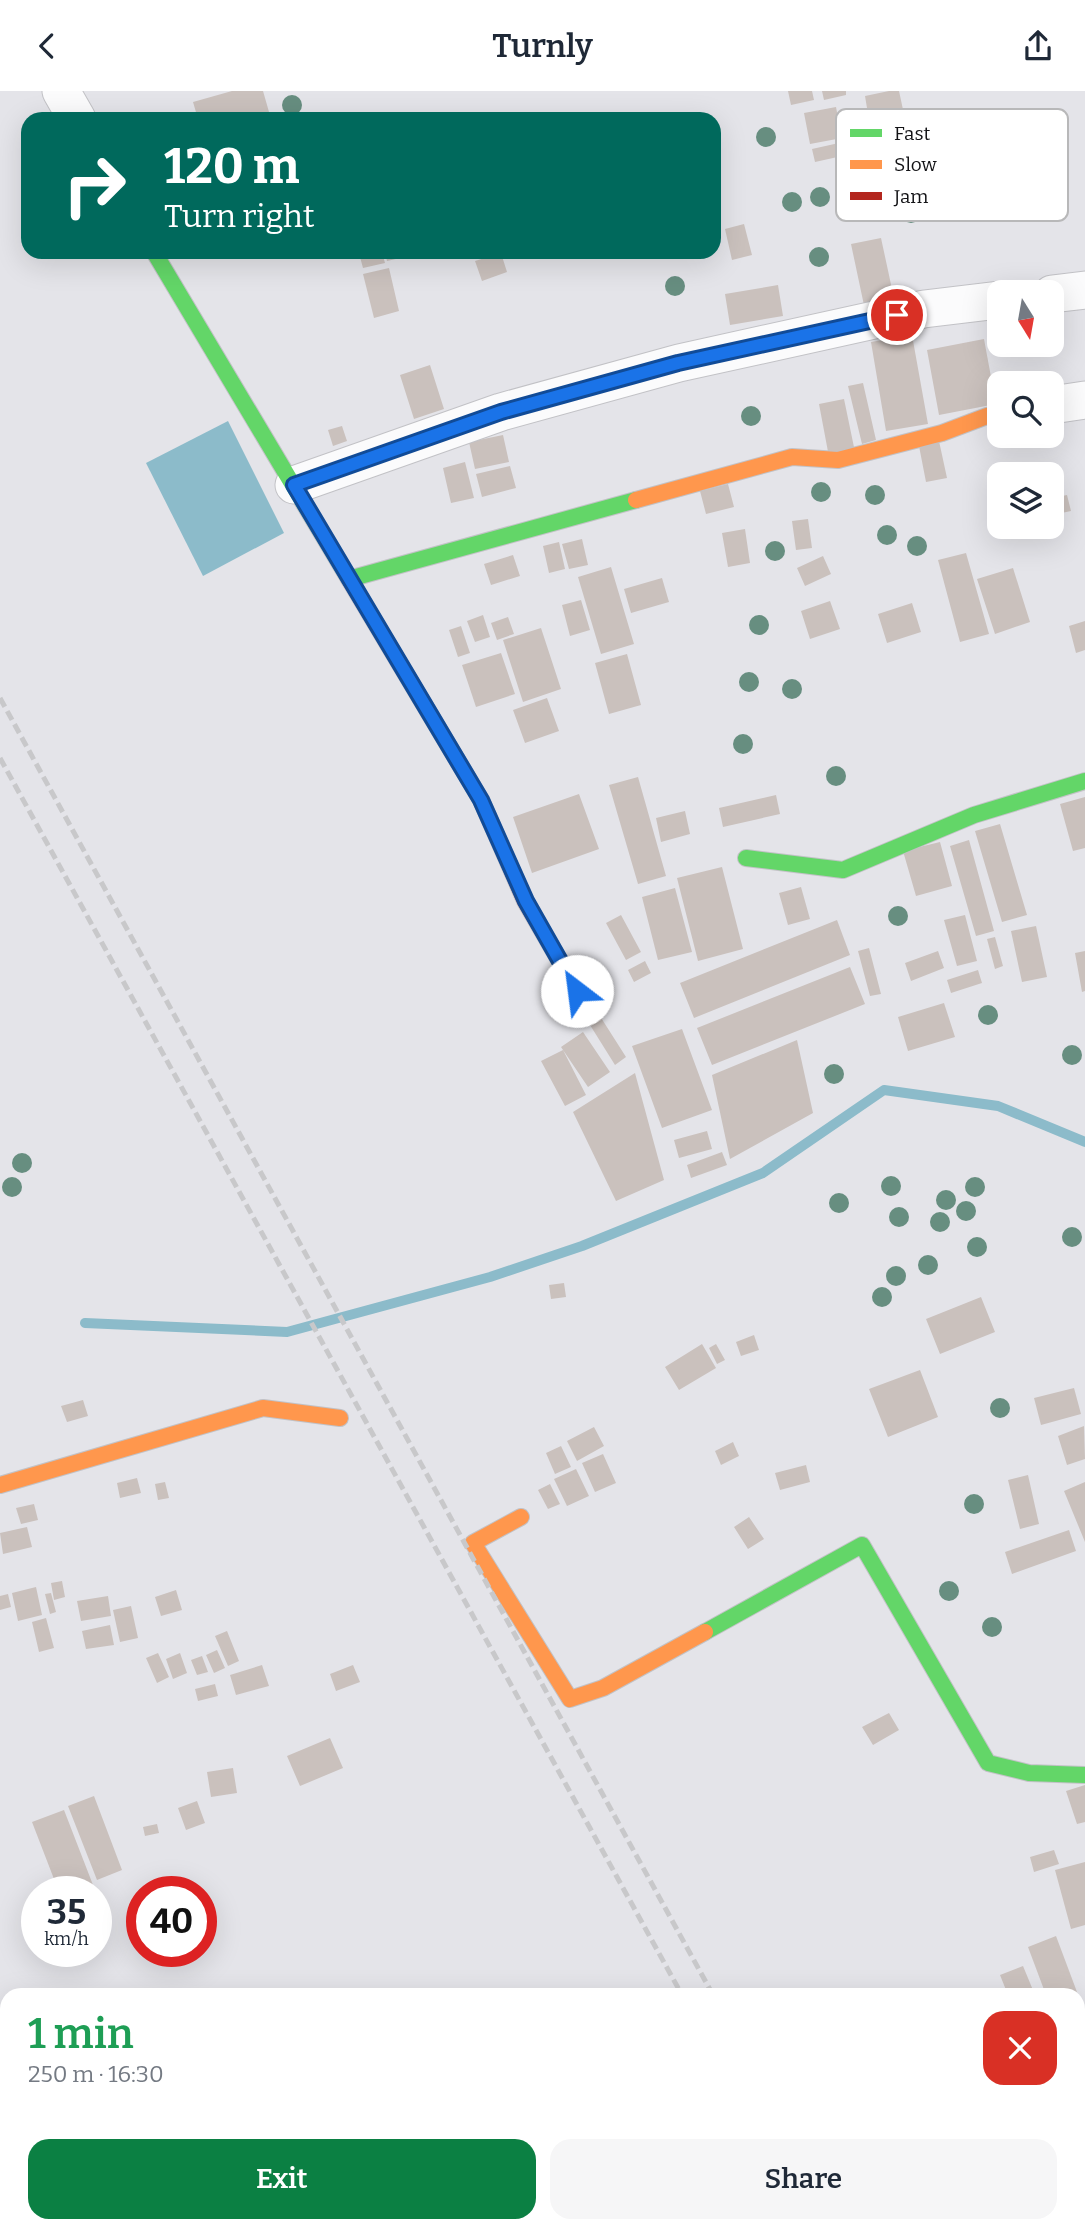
<!DOCTYPE html>
<html lang="en">
<head>
<meta charset="utf-8">
<style>
  :root { --surface:#fff; --page:#f6f6f7; --text:#1f2937; --muted:#747a83; --accent:#0b8043 }
  body { margin:0; font-family:Bitter,serif; background:var(--page); color:var(--text); height:100vh; display:flex; flex-direction:column; font-size:26px; white-space:nowrap }
  * { box-sizing:border-box; margin:0 }
  p { font-size:23px; color:var(--muted) }
  .icon { flex:none; width:38px; height:38px; fill:none; stroke:currentColor; stroke-width:2; stroke-linecap:round; stroke-linejoin:round }
  .map { position:relative; flex:1; overflow:hidden }
  .sheet { position:absolute; left:0px; top:1897px; width:1085px; height:245px; display:flex; flex-direction:column; background:var(--surface); border-radius:21px 21px 0 0; box-shadow:0 7px 28px #0002 }
  .sheet>* { flex:none }
  .top-card { position:absolute; left:21px; top:21px; width:700px; height:147px; border-radius:21px; box-shadow:0 7px 28px #0002; background:#00695c; color:#fff; overflow:hidden }
  .needle { width:46px; rotate:169deg }
  .fabs { position:absolute; left:987px; top:189px; display:grid; gap:14px }
  .fabs a { display:grid; place-items:center; width:77px; height:77px; border-radius:14px; background:var(--surface); box-shadow:0 7px 28px #0002; font-size:35px }
  .speed { position:absolute; left:21px; top:1785px; display:flex; gap:14px; font-size:35px; font-weight:700; text-align:center }
  .speed>* { display:grid; place-content:center; width:91px; height:91px; border-radius:50%; background:var(--surface); box-shadow:0 7px 28px #0002; line-height:1 }
  .speed small { font-size:18px; font-weight:400 }
  .speed .limit { border:10px solid #d22; background:#fff; color:#111 }
  .pin { position:absolute; display:grid; place-items:center; width:60px; height:60px; color:#fff; margin:-30px; border:4px solid #fff; border-radius:50%; box-shadow:0 2px 7px #0007 }
  .me { position:absolute; width:77px; margin:-38px; rotate:330deg; stroke-linejoin:round; filter:drop-shadow(0 0 5px #0008) }
  .turn { display:flex; align-items:center; gap:24px; height:147px; padding:0 28px; font-size:32px }
  .turn .icon { width:91px; height:91px; stroke-width:2.5 }
  .turn b { display:block; font-size:49px; line-height:60px }
  .round { display:grid; place-items:center; flex:none; width:74px; height:74px; border-radius:21px; background:var(--page) }
  .summary { display:flex; align-items:center; justify-content:space-between; height:119px; padding:0 28px }
  h1 { font-size:42px; font-weight:600; line-height:52px; color:#1e9e55 }
  .button { display:flex; gap:14px; margin-top:auto; padding:14px 28px }
  .button a { flex:1; height:80px; border-radius:21px; background:var(--accent); color:#fff; font-size:28px; font-weight:600; line-height:80px; text-align:center }
  .button a+a { background:var(--page); color:var(--text) }
  header { display:flex; justify-content:space-between; align-items:center; height:91px; padding:0 28px; background:var(--surface); font-size:32px; font-weight:600 }
  .map>svg:first-child { display:block }
  .water { fill:#8cbbca }
  .lines { fill:none; stroke-linecap:round; stroke-linejoin:round }
  .stream { stroke:#8cbbca; stroke-width:10 }
  .building { fill:#cac1bd }
  .street-casing { stroke:#c2c2c6; stroke-width:39 }
  .fast-casing { stroke:#c2c2c6; stroke-width:18 }
  .slow-casing { stroke:#c2c2c6; stroke-width:18 }
  .jam-casing { stroke:#c2c2c6; stroke-width:18 }
  .street { stroke:#fbfbfc; stroke-width:37 }
  .fast { stroke:#63d668; stroke-width:16 }
  .slow { stroke:#ff974d; stroke-width:16 }
  .jam { stroke:#b3261e; stroke-width:16 }
  .rail { stroke:#c8c8ca; stroke-width:5; stroke-dasharray:10 5; stroke-linecap:butt }
  .tree { fill:#678e80 }
  .route-casing { stroke:#114b97; stroke-width:18 }
  .route { stroke:#1a73e8; stroke-width:12 }
  .key { fill:#fff; stroke:#b8b8b9; stroke-width:2 }
  .key-label { font-size:19px; fill:#121215 }
</style>
</head>
<body>
<header><svg class="icon" aria-label="back" viewBox="0 0 24 24"><path d="M15 5l-7 7 7 7"/></svg>Turnly<svg class="icon" aria-label="share" viewBox="0 0 24 24"><path d="M12 15V3M7 8l5-5 5 5M5 13v7h14v-7"/></svg></header>
<div class="map">
<svg width="1085" height="2142" viewBox="0 0 1085 2142">
  <rect width="100%" height="100%" fill="#e4e4e9"/>
  <!-- water -->
  <path class="water" d="M228,330L284,442L203,485L146,372Z"/>
  <g class="lines">
    <!-- stream -->
    <path class="stream" d="M85,1232L287,1241L490,1186L582,1155L763,1082L884,999L998,1015L1085,1051"/>
  </g>
  <!-- building -->
  <path class="building" d="M232,0H263L271,28H198L193,11Z
    M788,0H812L814,9L791,14Z
    M822,0H846V4L824,9Z
    M889,0H899L905,28L870,35L865,5Z
    M836,16L842,47L810,53L804,22Z
    M848,50L851,63L815,71L812,58Z
    M744,133L752,164L732,169L725,138Z
    M881,147L895,212L865,219L851,153Z
    M382,161L385,172L363,177L360,166Z
    M385,161H408L409,165L387,170Z
    M501,162L507,181L482,190L475,170Z
    M389,177L399,220L374,227L363,183Z
    M778,194L783,225L730,234L725,203Z
    M912,244L928,333L886,340L871,251Z
    M984,248L996,313L939,324L927,259Z
    M430,274L444,318L414,328L400,284Z
    M863,292L876,349L862,353L848,295Z
    M844,308L855,361L829,366L819,313Z
    M342,335L347,350L333,355L328,339Z
    M503,344L509,371L475,378L469,351Z
    M939,350L947,387L926,391L919,355Z
    M465,371L474,407L451,412L443,377Z
    M510,375L516,397L482,406L476,383Z
    M728,393L734,416L706,423L700,400Z
    M1067,404L1071,420L1052,424V407Z
    M808,428L812,457L796,459L792,430Z
    M745,438L750,472L728,476L722,442Z
    M582,448L588,474L569,478L562,453Z
    M559,451L565,478L549,482L543,455Z
    M966,462L989,543L960,551L938,469Z
    M513,464L520,485L491,494L484,473Z
    M823,465L831,483L805,495L797,477Z
    M611,476L634,553L601,563L578,486Z
    M1013,477L1030,531L995,543L977,488Z
    M662,487L669,511L631,522L624,498Z
    M581,509L590,539L570,545L562,514Z
    M830,510L840,538L810,548L801,520Z
    M912,512L921,541L887,552L878,523Z
    M483,524L490,546L475,551L467,530Z
    M508,526L514,543L497,549L491,532Z
    M1085,530V559L1076,562L1069,535Z
    M461,535L470,562L458,566L449,539Z
    M541,537L561,598L523,611L503,549Z
    M501,562L515,603L476,616L462,574Z
    M627,563L641,614L609,623L595,572Z
    M547,607L559,640L525,652L513,619Z
    M638,686L666,785L638,793L609,694Z
    M579,703L599,758L532,782L513,726Z
    M776,704L780,723L723,736L719,717Z
    M1085,706V757L1073,760L1060,713Z
    M685,720L690,743L661,751L656,727Z
    M1000,733L1027,824L1002,831L975,740Z
    M969,749L994,840L976,845L950,755Z
    M940,751L952,795L916,805L903,760Z
    M722,776L743,858L698,870L677,787Z
    M801,796L810,828L788,834L779,802Z
    M675,797L692,861L658,869L642,806Z
    M621,824L641,861L626,869L606,832Z
    M965,824L977,870L957,875L944,829Z
    M837,829L850,864L694,927L680,892Z
    M1036,835L1047,886L1022,891L1011,840Z
    M995,846L1003,875L995,878L987,848Z
    M869,857L881,903L870,905L858,860Z
    M938,860L944,877L911,890L905,872Z
    M1085,860V900L1082,901L1075,862Z
    M645,870L651,882L634,891L628,879Z
    M850,876L865,913L712,974L697,937Z
    M978,879L982,892L951,902L947,889Z
    M591,911L626,966L615,974L580,918Z
    M944,912L955,946L908,960L898,926Z
    M682,938L712,1019L662,1037L632,955Z
    M583,941L610,981L588,996L561,956Z
    M797,949L813,1022L730,1068L712,984Z
    M563,959L586,1004L565,1015L541,970Z
    M635,982L664,1089L616,1110L573,1021Z
    M707,1040L712,1058L679,1067L674,1049Z
    M722,1061L727,1074L691,1087L687,1074Z
    M564,1192L566,1206L551,1208L549,1194Z
    M981,1206L995,1241L940,1263L926,1228Z
    M754,1244L759,1259L741,1265L736,1251Z
    M702,1253L716,1277L679,1299L665,1276Z
    M716,1253L725,1269L717,1273L709,1257Z
    M920,1279L938,1326L888,1346L869,1298Z
    M1074,1297L1081,1323L1041,1334L1034,1307Z
    M83,1309L88,1325L67,1331L61,1315Z
    M1084,1335L1085,1368L1067,1374L1058,1345Z
    M594,1336L604,1355L577,1370L567,1350Z
    M733,1351L739,1365L721,1374L715,1360Z
    M561,1355L571,1376L555,1383L546,1362Z
    M603,1363L616,1392L595,1401L582,1372Z
    M806,1374L810,1391L780,1399L775,1382Z
    M576,1378L589,1405L567,1415L554,1388Z
    M1028,1384L1039,1433L1020,1438L1008,1389Z
    M137,1387L141,1402L120,1407L117,1392Z
    M165,1391L169,1407L158,1409L155,1393Z
    M1085,1391V1451L1064,1400Z
    M550,1393L560,1413L548,1418L538,1399Z
    M34,1413L38,1429L21,1433L16,1417Z
    M749,1426L764,1448L748,1458L734,1436Z
    M27,1436L32,1456L3,1463L0,1442Z
    M1069,1439L1076,1460L1012,1483L1005,1461Z
    M62,1490L65,1506L54,1509L51,1492Z
    M36,1496L42,1524L18,1530L12,1502Z
    M176,1499L182,1519L161,1525L155,1506Z
    M51,1502L56,1521L50,1523L45,1503Z
    M8,1503L11,1516L0,1519V1505Z
    M108,1505L111,1525L81,1530L77,1510Z
    M131,1515L138,1547L120,1551L113,1519Z
    M46,1527L54,1557L39,1561L32,1531Z
    M110,1534L114,1554L86,1558L82,1540Z
    M227,1540L239,1570L228,1575L215,1545Z
    M217,1559L225,1577L214,1582L206,1564Z
    M158,1562L169,1586L157,1592L146,1567Z
    M180,1562L187,1582L173,1588L166,1568Z
    M202,1565L208,1581L197,1584L191,1569Z
    M262,1574L269,1595L236,1604L230,1584Z
    M353,1574L360,1591L336,1600L330,1583Z
    M215,1593L218,1605L198,1610L195,1598Z
    M889,1622L899,1639L873,1654L862,1636Z
    M330,1647L343,1677L300,1695L287,1665Z
    M233,1677L237,1702L211,1706L207,1681Z
    M1085,1694V1731L1077,1733L1066,1700Z
    M94,1705L122,1779L97,1789L68,1715Z
    M197,1710L205,1732L186,1739L178,1717Z
    M64,1719L93,1794L74,1801H59L32,1731Z
    M157,1733L159,1742L145,1745L143,1736Z
    M1054,1759L1059,1773L1034,1781L1030,1766Z
    M1085,1771V1834L1071,1838L1055,1779Z
    M100,1801L107,1815L96,1820V1802Z
    M1056,1845L1077,1901L1069,1904H1046L1028,1856Z
    M1023,1875L1035,1904H1008L1000,1884Z"/>
  <g class="lines">
    <!-- street casing -->
    <g class="street-casing">
      <path id="street" d="M61,0L77,28
        M1052,203L1085,199
        M1052,314L1085,309
        M294,394L501,321L679,272L924,218L999,209"/>
    </g>
    <!-- fast casing -->
    <g class="fast-casing">
      <path id="fast" d="M154,161L349,488L636,409
        M746,767L843,779L974,724L1085,690
        M705,1541L862,1454L988,1672L1029,1682L1085,1684"/>
    </g>
    <!-- slow casing -->
    <g class="slow-casing">
      <path id="slow" d="M636,409L792,366L838,369L942,342L987,325L999,323
        M0,1394L263,1317L340,1327
        M521,1426L473,1452L570,1608L603,1597L705,1541"/>
    </g>
    <!-- jam casing -->
    <g class="jam-casing">
      <path id="jam" d="M349,488L481,709L525,810L577,900"/>
    </g>
    <!-- street -->
    <use href="#street" class="street"/>
    <!-- fast -->
    <use href="#fast" class="fast"/>
    <!-- slow -->
    <use href="#slow" class="slow"/>
    <!-- jam -->
    <use href="#jam" class="jam"/>
    <!-- rail -->
    <path class="rail" d="M0,607L713,1904
      M0,667L682,1904
      M809,2135L813,2142
      M839,2135L843,2142"/>
  </g>
  <!-- trees -->
  <g class="tree">
    <circle cx="292" cy="14" r="10"/>
    <circle cx="766" cy="46" r="10"/>
    <circle cx="820" cy="106" r="10"/>
    <circle cx="792" cy="111" r="10"/>
    <circle cx="911" cy="122" r="10"/>
    <circle cx="819" cy="166" r="10"/>
    <circle cx="675" cy="195" r="10"/>
    <circle cx="751" cy="325" r="10"/>
    <circle cx="821" cy="401" r="10"/>
    <circle cx="875" cy="404" r="10"/>
    <circle cx="887" cy="444" r="10"/>
    <circle cx="917" cy="455" r="10"/>
    <circle cx="775" cy="460" r="10"/>
    <circle cx="759" cy="534" r="10"/>
    <circle cx="749" cy="591" r="10"/>
    <circle cx="792" cy="598" r="10"/>
    <circle cx="743" cy="653" r="10"/>
    <circle cx="836" cy="685" r="10"/>
    <circle cx="898" cy="825" r="10"/>
    <circle cx="988" cy="924" r="10"/>
    <circle cx="1072" cy="964" r="10"/>
    <circle cx="834" cy="983" r="10"/>
    <circle cx="22" cy="1072" r="10"/>
    <circle cx="891" cy="1095" r="10"/>
    <circle cx="12" cy="1096" r="10"/>
    <circle cx="975" cy="1096" r="10"/>
    <circle cx="946" cy="1109" r="10"/>
    <circle cx="839" cy="1112" r="10"/>
    <circle cx="966" cy="1120" r="10"/>
    <circle cx="899" cy="1126" r="10"/>
    <circle cx="940" cy="1131" r="10"/>
    <circle cx="1072" cy="1146" r="10"/>
    <circle cx="977" cy="1156" r="10"/>
    <circle cx="928" cy="1174" r="10"/>
    <circle cx="896" cy="1185" r="10"/>
    <circle cx="882" cy="1206" r="10"/>
    <circle cx="1000" cy="1317" r="10"/>
    <circle cx="974" cy="1413" r="10"/>
    <circle cx="949" cy="1500" r="10"/>
    <circle cx="992" cy="1536" r="10"/>
  </g>
  <g class="lines">
    <!-- route casing -->
    <g class="route-casing">
      <path id="route" d="M577,900L526,810L481,709L294,394L501,321L678,272L897,224"/>
    </g>
    <!-- route -->
    <use href="#route" class="route"/>
  </g>
  <!-- legend -->
  <rect x="836" y="18" width="232" height="112" rx="10" class="key"/>
  <rect x="850" y="38" width="32" height="8" fill="#63d668"/>
  <rect x="850" y="69" width="32" height="9" fill="#ff974d"/>
  <rect x="850" y="101" width="32" height="8" fill="#b3261e"/>
  <g class="key-label">
    <text x="894" y="49">Fast</text>
    <text x="894" y="80">Slow</text>
    <text x="894" y="112">Jam</text>
  </g>
</svg>
<div class="fabs">
<a><svg class="needle" viewBox="-14 -14 28 28"><path d="M0-13l5 13h-10z" fill="#e53935"/><path d="M0 13l5-13h-10z" fill="#747a83"/></svg></a>
<a><svg class="icon" aria-label="search" viewBox="0 0 24 24"><circle cx="10" cy="10" r="6"/><path d="M15 15l6 6"/></svg></a>
<a><svg class="icon" aria-label="layers" viewBox="0 0 24 24"><path d="M12 4l9 5-9 5-9-5zM3 14l9 5 9-5"/></svg></a>
</div>
<div class="speed"><div>35<small>km/h</small></div><div class="limit">40</div></div>
<div class="pin" style="left:897px;top:224px;background:#d93025"><svg class="icon" aria-label="arrive" viewBox="0 0 24 24"><path d="M6 21V4h12l-3 4 3 4H6"/></svg></div>
<svg class="me" style="left:577px;top:900px" viewBox="-20 -20 40 40"><circle r="19" fill="#fff"/><path d="M0-13L10 11 0 6-10 11z" fill="#1a73e8"/></svg>
<div class="top-card">
<div class="turn"><svg class="icon" aria-label="right" viewBox="0 0 24 24"><path d="M7 20v-9h11M14 6l5 5-5 5"/></svg><div><b>120 m</b>Turn right</div></div>
</div>
<section class="sheet">
<div class="summary"><div><h1>1 min</h1><p>250 m · 16:30</p></div><a class="round" style="background:#d93025;color:#fff"><svg class="icon" aria-label="close" viewBox="0 0 24 24"><path d="M6 6l12 12M18 6L6 18"/></svg></a></div>
<div class="button"><a>Exit</a><a>Share</a></div>
</section>
</div>
</body>
</html>
